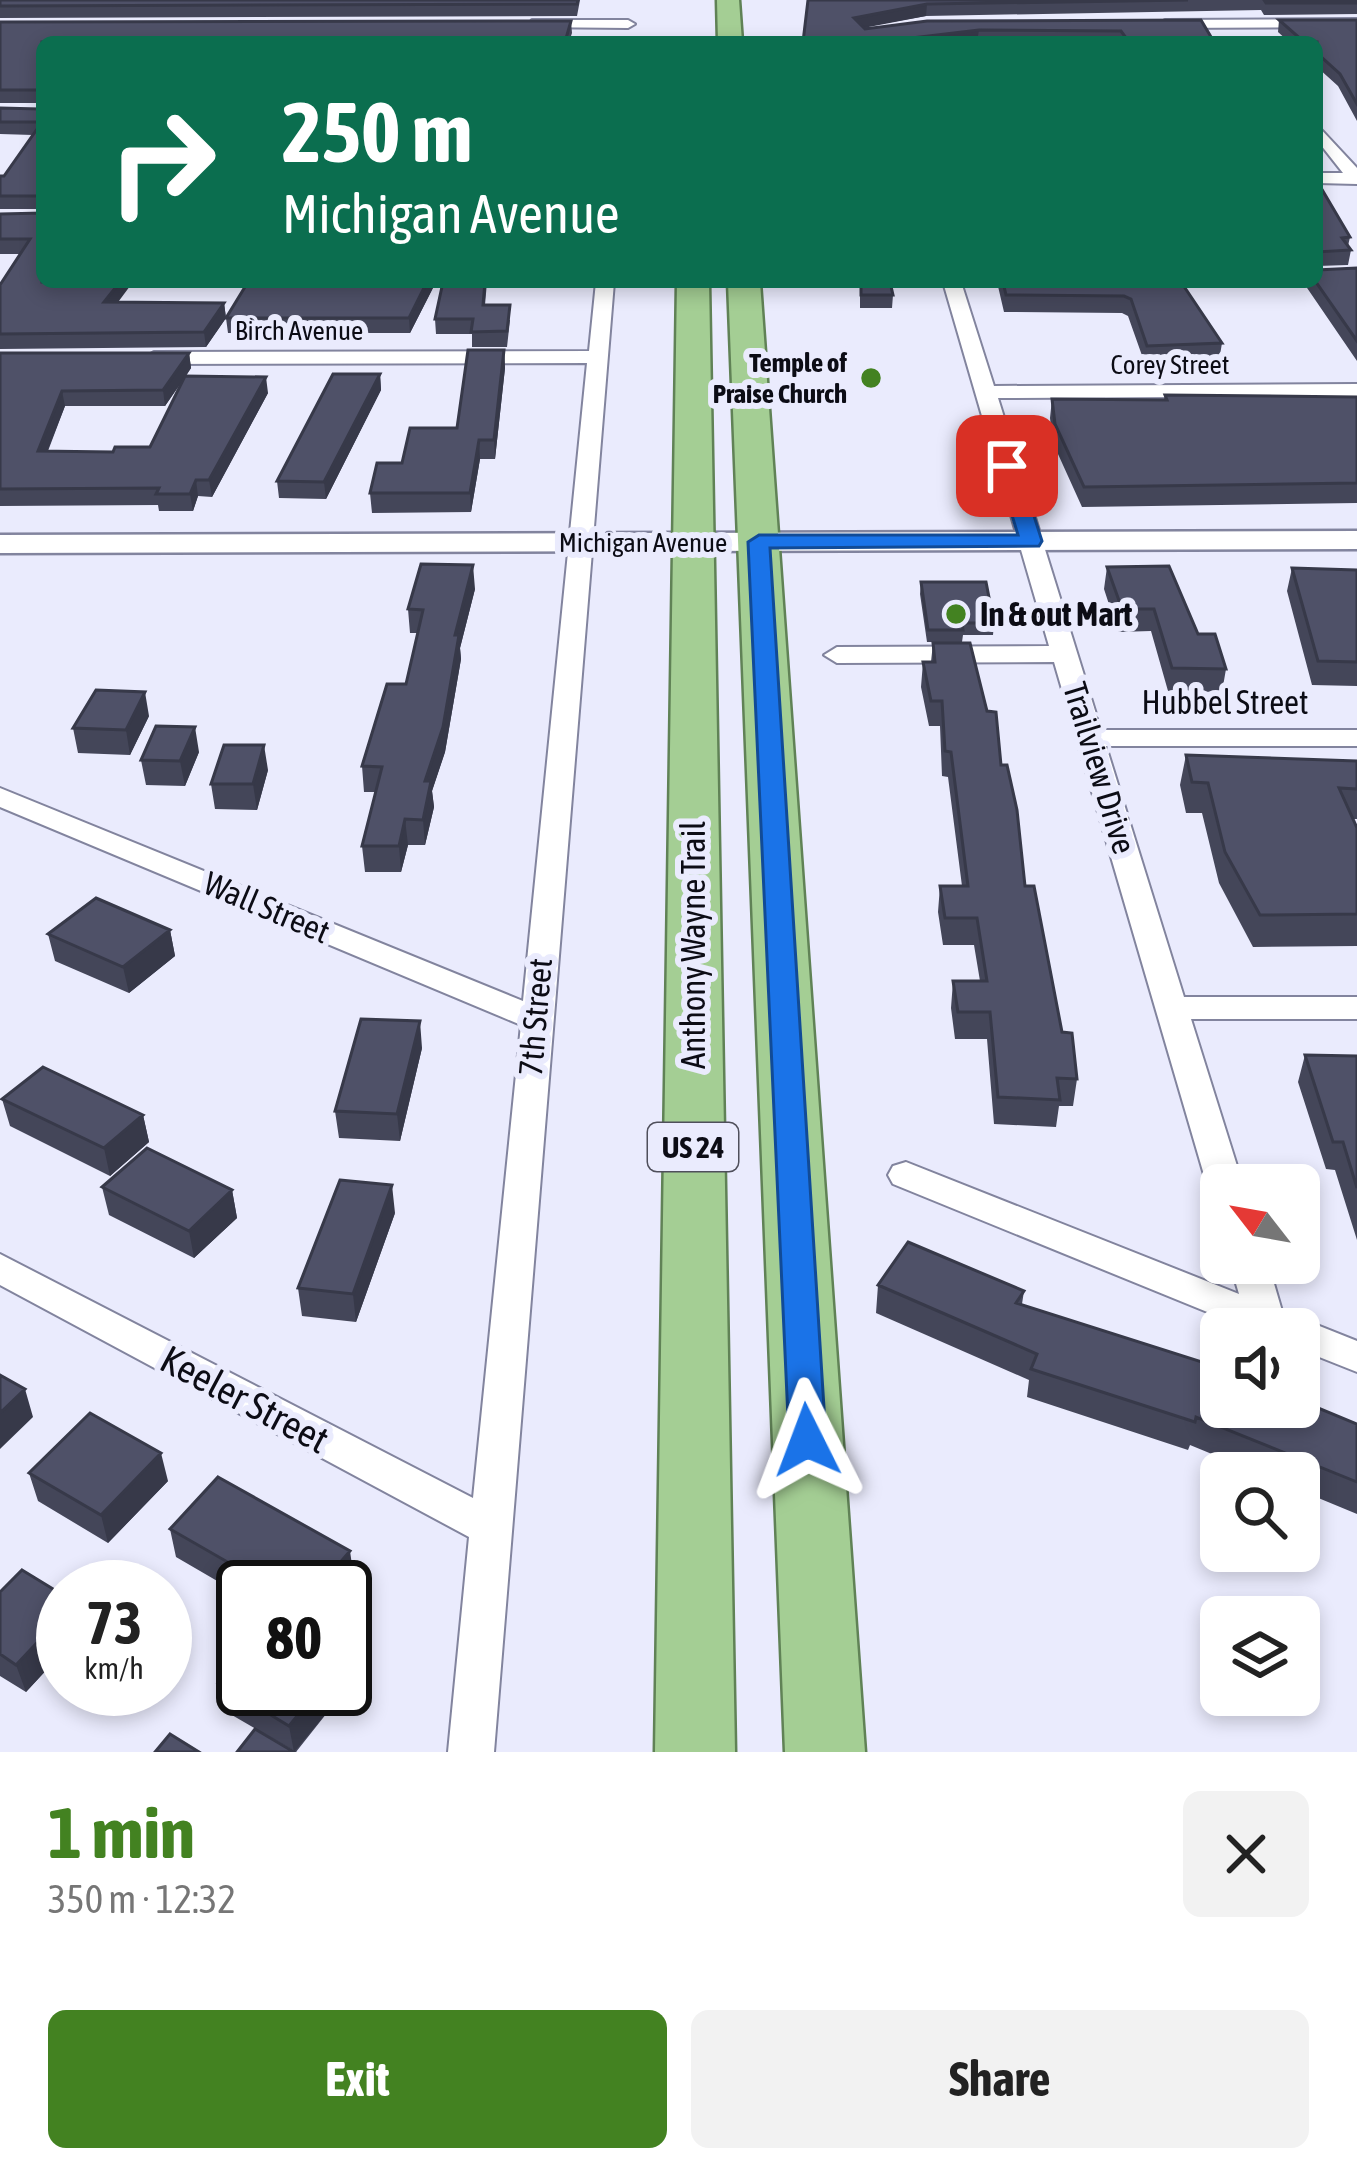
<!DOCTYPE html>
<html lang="en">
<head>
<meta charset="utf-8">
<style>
  :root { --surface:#fff; --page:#f2f2f2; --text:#222; --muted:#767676; --accent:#438221 }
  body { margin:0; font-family:"Asap Condensed",sans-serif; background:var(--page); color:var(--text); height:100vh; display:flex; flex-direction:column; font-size:45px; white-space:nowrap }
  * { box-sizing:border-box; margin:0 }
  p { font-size:39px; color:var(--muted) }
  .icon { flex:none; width:66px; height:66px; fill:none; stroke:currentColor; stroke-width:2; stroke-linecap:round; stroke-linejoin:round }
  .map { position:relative; height:1752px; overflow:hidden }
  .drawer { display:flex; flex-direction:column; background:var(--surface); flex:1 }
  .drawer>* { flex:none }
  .guide { position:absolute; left:36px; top:36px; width:1287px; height:252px; border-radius:18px; box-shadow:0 6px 18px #0003; background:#0b6e4f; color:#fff; overflow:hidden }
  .needle { width:78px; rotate:301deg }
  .fabs { position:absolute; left:1200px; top:1164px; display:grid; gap:24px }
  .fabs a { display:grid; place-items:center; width:120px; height:120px; border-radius:18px; background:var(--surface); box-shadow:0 6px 18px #0003; font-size:60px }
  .speed { position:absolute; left:36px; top:1560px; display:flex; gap:24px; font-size:60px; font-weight:700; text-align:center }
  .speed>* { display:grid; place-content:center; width:156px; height:156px; border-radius:50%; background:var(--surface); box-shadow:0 6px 18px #0003; line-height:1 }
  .speed small { font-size:30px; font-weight:400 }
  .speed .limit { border:6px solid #111; border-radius:18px; background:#fff; color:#111 }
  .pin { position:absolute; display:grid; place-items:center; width:102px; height:102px; color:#fff; margin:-51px; border-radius:24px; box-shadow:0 6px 18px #0006 }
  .me { position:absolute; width:132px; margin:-66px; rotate:357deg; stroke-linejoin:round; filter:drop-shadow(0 0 9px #0008) }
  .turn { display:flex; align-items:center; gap:42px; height:252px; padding:0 48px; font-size:54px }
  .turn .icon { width:156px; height:156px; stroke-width:2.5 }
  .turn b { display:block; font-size:84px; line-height:102px }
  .round { display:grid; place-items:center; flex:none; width:126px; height:126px; border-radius:18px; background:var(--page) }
  .head { display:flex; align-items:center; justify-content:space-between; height:204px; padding:0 48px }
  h1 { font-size:72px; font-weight:700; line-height:90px; color:var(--accent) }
  .cta { display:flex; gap:24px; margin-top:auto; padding:24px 48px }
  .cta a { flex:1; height:138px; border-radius:18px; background:var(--accent); color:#fff; font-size:48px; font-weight:700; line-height:138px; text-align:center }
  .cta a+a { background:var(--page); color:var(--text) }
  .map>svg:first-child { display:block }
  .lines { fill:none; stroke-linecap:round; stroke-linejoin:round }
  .minor-casing { stroke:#82849e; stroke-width:4 }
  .tertiary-casing { stroke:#82849e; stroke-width:5 }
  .trunk-casing { stroke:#608256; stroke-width:5 }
  .minor { fill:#fff; fill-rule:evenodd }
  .tertiary { fill:#fff; fill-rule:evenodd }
  .trunk { fill:#a4ce94; fill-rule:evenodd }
  .wall { fill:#444659; fill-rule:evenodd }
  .shaded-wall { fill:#373949 }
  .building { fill:#4f5168; stroke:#373949; stroke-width:3 }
  .route { fill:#1a73e8; stroke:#114b97; stroke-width:3 }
  .poi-dot { fill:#438221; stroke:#eaebfd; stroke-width:4.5 }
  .labels { text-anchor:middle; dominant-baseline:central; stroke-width:12; stroke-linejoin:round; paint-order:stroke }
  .far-street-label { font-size:27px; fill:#0c0c15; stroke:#eaebfd }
  .far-poi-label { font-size:27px; font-weight:bold; fill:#0c0c15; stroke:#eaebfd; text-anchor:end }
  .shield { fill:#eaebfd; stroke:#4f4f5b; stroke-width:3 }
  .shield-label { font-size:30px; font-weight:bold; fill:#0c0c15 }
  .poi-label { font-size:33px; font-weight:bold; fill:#0c0c15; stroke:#eaebfd; text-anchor:start }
  .street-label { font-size:33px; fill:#0c0c15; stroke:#eaebfd }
  .near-street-label { font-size:39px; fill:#0c0c15; stroke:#eaebfd }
</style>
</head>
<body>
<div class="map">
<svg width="1357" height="1752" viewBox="0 0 1357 1752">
  <rect width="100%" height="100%" fill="#eaebfd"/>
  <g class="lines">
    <!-- minor casing -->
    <g class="minor-casing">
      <path id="minor" d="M1357,19V27L1165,28L1158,24L1165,20Z
        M532,20H628L635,24L628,28L527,27Z
        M1317,125L1357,168V184L1317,183V173H1343L1317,140Z
        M596,282H614L494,1752H448L469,1537L0,1285V1254L473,1498L521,1025L0,807V788L523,1001L587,363L154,364L144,358L154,352L589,351Z
        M943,282H961L994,386L1357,384V396L998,398L1101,730H1357V746H1106L1184,997H1357V1019H1191L1243,1185H1221V1197L1212,1194L1207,1185L1054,662L837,663L824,655L837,647L1049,646Z
        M906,1162L1239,1294L1230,1263H1268L1282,1311L1357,1341V1372L1299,1349V1329H1249L893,1184L888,1175L893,1166Z"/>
    </g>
    <!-- tertiary casing -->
    <g class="tertiary-casing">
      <path id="tertiary" d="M1357,531V549L0,553V535Z"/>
    </g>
    <!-- trunk casing -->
    <g class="trunk-casing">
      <path id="trunk" d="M717,0H739L742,42H718Z
        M677,282H709L735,1752H655Z
        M728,282H760L865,1752H785Z"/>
    </g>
    <!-- minor -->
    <use href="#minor" class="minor"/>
    <!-- tertiary -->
    <use href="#tertiary" class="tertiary"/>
    <!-- trunk -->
    <use href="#trunk" class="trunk"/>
  </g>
  <!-- wall -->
  <path class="wall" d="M0,0H580L577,16L0,18Z
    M808,0H1357V14L1264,15L1261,10L926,16L864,27L1201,20L1214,42H803Z
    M1279,20H1357V121L1338,86L1317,67V42H1289L1278,32Z
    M571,21L572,33L569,42H42V209H0V176H4L33,135L0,134V108L40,109L42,103H0V22Z
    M1317,181L1350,237L1348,246L1351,250L1348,265L1317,266Z
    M0,214L118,302L224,303L226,318L206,347L0,349V285L21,254H0Z
    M1357,268V361L1303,282H1317Z
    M248,282H436L410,333H228L226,318Z
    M487,282L485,305L510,320L507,347H472V334H436L435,319Z
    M860,282L893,295L892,308H860Z
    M997,282H1181L1222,343L1219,361L1145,364L1128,316L1122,313L1004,312Z
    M504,350L505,368L495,459H480L471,512L372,513L370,493L402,463L457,428Z
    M0,353H189L191,368L186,376L268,393L212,497L198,496L193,511H159L158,505L0,506ZM181,383L150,447L113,452L48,451L65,406H165Z
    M380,374L381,390L326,499L279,498L277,481Z
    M1165,395L1357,397V503L1082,507L1053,443L1050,418L1052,399L1164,400Z
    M1107,567L1198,634L1226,669L1222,692L1168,691L1151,631L1118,632L1104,589Z
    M1292,568L1357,570V686L1312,685L1287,591Z
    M921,582L994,623L993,635H963L962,642H927L920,594Z
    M475,589L460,648L461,659L445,752L432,791L434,807L425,845H408L401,872H365L362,846L376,792H364L362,766L406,684L418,633H410L408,609Z
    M933,643L1001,765L1025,886L1062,1032L1077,1079L1073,1106H1059L1056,1127L994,1124L987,1039H955L951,1008L953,981H980L974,945H943L938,912L940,886H962L948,777L942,776L940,726H929L921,687L923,662H931Z
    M149,716L130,755L78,753L73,728Z
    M199,752L185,786L146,785L141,760Z
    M1186,755L1357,761V819H1353L1357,828V946L1253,947L1219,883L1202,813H1186L1180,785Z
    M268,770L257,810L215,809L211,784Z
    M170,930L175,956L129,993L55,961L48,934Z
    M422,1048L400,1141L339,1138L335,1111Z
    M1305,1055L1357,1056V1240L1335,1170L1326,1169L1298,1082Z
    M2,1099L143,1115L149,1142L110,1176L10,1126Z
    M102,1187L232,1190L237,1218L194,1258L109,1215Z
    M395,1213L356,1322L302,1316L298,1288Z
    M878,1285L1024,1291L1022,1304L1357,1424V1514L1299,1490V1473H1258L1190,1445L1188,1450L1027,1397L1029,1380L876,1313Z
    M29,1473L168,1481L108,1543L38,1501Z
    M170,1529L354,1579L345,1590V1587H243V1596L176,1557Z
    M0,1592L63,1595V1652L26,1692L0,1676Z
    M218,1683L243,1689H342V1694L296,1752L225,1711Z"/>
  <!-- shaded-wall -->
  <path class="shaded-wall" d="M927,4L926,16L853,30L854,18Z
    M979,30L977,42H878Z
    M120,282H133L107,317L104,302Z
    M427,282H436L410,333L409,318Z
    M224,303L226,318L206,347L204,332Z
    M504,350L505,368L495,459L494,440Z
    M189,353L191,368L165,406L163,390Z
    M380,374L381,390L326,499L324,482Z
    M266,377L268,393L212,497L209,480Z
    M62,391L65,406L41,467L38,451Z
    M479,440L480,459L471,512L470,493Z
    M196,480L198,496L193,511L190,494Z
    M473,565L475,589L460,648L461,659L445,752L432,791L434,807L425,845L423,820L425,781L455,635Z
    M145,692L149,716L130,755L126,730Z
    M195,727L199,752L185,786L180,761Z
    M264,745L268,770L257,810L253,784Z
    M405,819L408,845L401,872L399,846Z
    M170,930L175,956L129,993L123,967Z
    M420,1021L422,1048L400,1141L397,1114Z
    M143,1115L149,1142L110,1176L104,1148Z
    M392,1185L395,1213L356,1322L353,1294Z
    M232,1190L237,1218L194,1258L189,1231Z
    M25,1389L33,1417L0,1449V1413Z
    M161,1453L168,1481L108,1543L101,1515Z
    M350,1551L354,1579L345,1590V1587H319Z
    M63,1615V1652L26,1692L16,1665Z
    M319,1689H342V1694L294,1752L289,1726Z"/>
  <!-- building -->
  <path class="building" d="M0,0H578L577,4L0,6Z
    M808,0H1188L927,4L854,18L865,29L927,21L1201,20L1214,42H1129L1121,31L979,30L878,42H803Z
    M1264,0H1357V3H1266Z
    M1279,20H1357V104L1340,74L1317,53V42H1304Z
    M571,21L565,42H42V92L40,90H0V22Z
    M42,102V198L39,196H0V176H4L42,122H0V108L40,109Z
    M1317,181L1350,237L1342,238L1351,250L1317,252Z
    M42,213V282H120L104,302L224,303L204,332L0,334V285L30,239H0V214Z
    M1357,268V341L1316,282L1317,270Z
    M248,282H427L409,318H226Z
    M443,282H485L483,305H510L507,331L471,332L473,319H435Z
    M861,282H890L893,295H861Z
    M1003,282H1181L1222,343L1147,346L1131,299L1124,296L1006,295Z
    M468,350H504L494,440H479L470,493H370L377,463H402L410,428H457Z
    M0,353H189L163,390L62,391L38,451L113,452L115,447H150L185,376L266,377L209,480H196L190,494H156L159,488L0,489Z
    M333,374H380L324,482L277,481Z
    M1165,395L1357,397V483L1084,487L1055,424L1052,399L1167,400Z
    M421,564L473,565L455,635H459L443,727L425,781H431L423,820L405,819L399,846H362L382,767L362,766L387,684H406L423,610L408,609Z
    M1169,566L1198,634H1215L1226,669L1172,668L1154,609H1122L1107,567Z
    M1292,568L1357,570V662L1318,661Z
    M921,582H986L994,623H962L963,630H928Z
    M933,643H970L987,711L996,712L1001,765H1007L1017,810L1025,886H1034L1062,1032L1072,1033L1077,1079L1057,1078L1060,1100L998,1097L990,1012H958L953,981H987L977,918H945L940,886H968L951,752L945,751L942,701H931L923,662H935Z
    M96,690L145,692L126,730L73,728Z
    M156,726L195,727L180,761L141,760Z
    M224,745H264L253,784H211Z
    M1186,755L1357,761V789L1339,788L1357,828V914L1260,915L1225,852L1208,783L1192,782Z
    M96,898L170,930L123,967L48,934Z
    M361,1019L420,1021L397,1114L335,1111Z
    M1305,1055L1357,1056V1188L1343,1142H1333Z
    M43,1067L143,1115L104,1148L2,1099Z
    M147,1148L232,1190L189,1231L102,1187Z
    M340,1180L392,1185L353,1294L298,1288Z
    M908,1242L1024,1291L1016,1303L1221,1368V1407H1299V1400L1357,1424V1482L1196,1417L1195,1422L1031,1369L1037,1354L878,1285Z
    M0,1375L25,1389L0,1413Z
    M90,1413L161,1453L101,1515L29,1473Z
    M218,1477L350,1551L319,1587H271L170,1529Z
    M22,1570L63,1595V1615L16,1665L0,1654V1592Z
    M243,1654V1689H319L289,1726L218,1683Z
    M255,1729L294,1752H237Z
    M170,1734L199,1752H155Z"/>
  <!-- route -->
  <path class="route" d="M1007,460L1018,466L1042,541L1039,546L770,548L826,1440L820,1451L807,1455L794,1451L789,1440L748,542L759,535H1018L997,466Z"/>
  <!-- markers -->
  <g class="poi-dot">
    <circle cx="871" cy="378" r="12"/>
    <circle cx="956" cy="614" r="12"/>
  </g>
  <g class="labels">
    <!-- far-street labels -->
    <g class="far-street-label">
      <text x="299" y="330">Birch Avenue</text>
      <text x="1170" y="364">Corey Street</text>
      <text x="643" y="542">Michigan Avenue</text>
    </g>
    <!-- far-poi labels -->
    <g class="far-poi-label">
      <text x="847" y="362">Temple of<tspan x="847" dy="31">Praise Church</tspan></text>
    </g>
    <!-- shield labels -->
    <rect class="shield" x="648" y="1123" width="90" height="48" rx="9"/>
    <g class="shield-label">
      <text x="693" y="1147">US 24</text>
    </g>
    <!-- poi labels -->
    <g class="poi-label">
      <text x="980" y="614">In &amp; out Mart</text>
    </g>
    <!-- street labels -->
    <g class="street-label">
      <text x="1225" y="702">Hubbel Street</text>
      <text transform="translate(1100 768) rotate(73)">Trailview Drive</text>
      <text transform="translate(267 907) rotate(23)">Wall Street</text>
      <text transform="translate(693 945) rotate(-90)">Anthony Wayne Trail</text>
      <text transform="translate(535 1017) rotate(-85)">7th Street</text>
    </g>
    <!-- near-street labels -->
    <g class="near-street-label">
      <text transform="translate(245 1399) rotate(28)">Keeler Street</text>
    </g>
  </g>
</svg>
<div class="fabs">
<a><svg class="needle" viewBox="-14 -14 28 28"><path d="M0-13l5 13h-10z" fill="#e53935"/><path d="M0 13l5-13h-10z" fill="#767676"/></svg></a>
<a><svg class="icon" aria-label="sound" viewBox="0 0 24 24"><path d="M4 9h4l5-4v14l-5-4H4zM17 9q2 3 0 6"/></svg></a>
<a><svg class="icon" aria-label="search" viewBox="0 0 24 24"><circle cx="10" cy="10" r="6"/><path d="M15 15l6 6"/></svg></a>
<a><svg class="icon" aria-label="layers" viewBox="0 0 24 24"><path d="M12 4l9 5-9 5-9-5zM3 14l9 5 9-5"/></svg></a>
</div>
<div class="speed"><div>73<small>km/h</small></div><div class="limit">80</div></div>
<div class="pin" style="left:1007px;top:466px;background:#d93025"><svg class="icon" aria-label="arrive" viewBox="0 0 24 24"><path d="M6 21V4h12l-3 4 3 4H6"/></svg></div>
<svg class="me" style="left:807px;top:1440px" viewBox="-20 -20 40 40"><path d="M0-17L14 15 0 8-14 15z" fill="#1a73e8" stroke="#fff" stroke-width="4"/></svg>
<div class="guide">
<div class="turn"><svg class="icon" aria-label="right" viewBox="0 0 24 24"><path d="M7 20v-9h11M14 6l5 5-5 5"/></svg><div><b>250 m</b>Michigan Avenue</div></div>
</div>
</div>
<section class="drawer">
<div class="head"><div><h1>1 min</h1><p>350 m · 12:32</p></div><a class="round"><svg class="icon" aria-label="close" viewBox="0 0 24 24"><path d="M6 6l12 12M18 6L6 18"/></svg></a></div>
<div class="cta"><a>Exit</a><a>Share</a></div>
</section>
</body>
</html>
